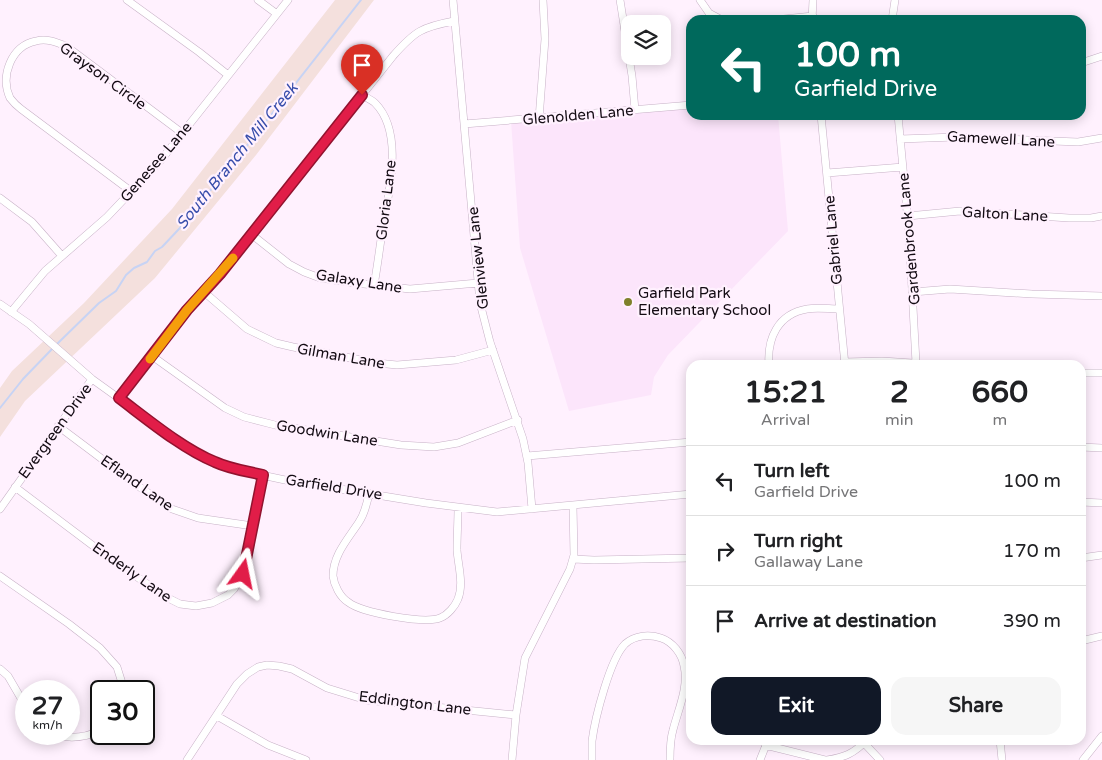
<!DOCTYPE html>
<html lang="en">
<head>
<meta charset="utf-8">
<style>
  :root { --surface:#fff; --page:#f6f6f6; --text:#202124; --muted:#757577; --line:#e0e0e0; --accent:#111827 }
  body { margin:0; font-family:"Varela Round",sans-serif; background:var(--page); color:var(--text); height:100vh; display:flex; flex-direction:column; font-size:19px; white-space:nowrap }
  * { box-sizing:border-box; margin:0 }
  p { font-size:16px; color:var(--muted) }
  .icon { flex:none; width:28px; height:28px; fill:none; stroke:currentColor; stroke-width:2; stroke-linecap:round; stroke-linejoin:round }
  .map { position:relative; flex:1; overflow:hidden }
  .side { position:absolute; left:686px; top:360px; width:400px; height:385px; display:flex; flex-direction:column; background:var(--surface); border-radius:15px; box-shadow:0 2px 12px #0003 }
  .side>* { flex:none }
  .top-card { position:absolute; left:686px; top:15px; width:400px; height:105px; border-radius:15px; box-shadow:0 2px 12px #0003; background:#00695c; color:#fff; overflow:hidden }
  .tools { position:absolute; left:621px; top:15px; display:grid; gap:10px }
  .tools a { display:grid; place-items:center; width:50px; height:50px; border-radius:10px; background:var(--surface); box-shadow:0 2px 12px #0003; font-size:25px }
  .speed { position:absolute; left:15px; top:680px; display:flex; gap:10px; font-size:25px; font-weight:700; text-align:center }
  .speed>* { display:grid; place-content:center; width:65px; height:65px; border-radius:50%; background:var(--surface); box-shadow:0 2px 12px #0003; line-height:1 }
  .speed small { font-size:12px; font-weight:400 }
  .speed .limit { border:2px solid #111; border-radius:8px; background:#fff; color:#111 }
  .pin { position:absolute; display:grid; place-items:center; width:42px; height:42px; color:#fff; margin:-51px -21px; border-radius:50% 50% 50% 0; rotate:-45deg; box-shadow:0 0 5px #0007 }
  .pin .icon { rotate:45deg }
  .me { position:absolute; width:55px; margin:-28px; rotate:12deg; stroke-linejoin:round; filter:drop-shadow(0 0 4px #0008) }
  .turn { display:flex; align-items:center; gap:18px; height:105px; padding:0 25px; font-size:22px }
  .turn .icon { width:65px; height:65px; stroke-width:2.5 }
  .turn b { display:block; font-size:35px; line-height:42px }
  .eta { display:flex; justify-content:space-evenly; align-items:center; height:85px; text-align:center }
  .eta b { font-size:30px; font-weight:800; line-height:35px }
  .cta { display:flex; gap:10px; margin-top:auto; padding:10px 25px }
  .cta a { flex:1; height:58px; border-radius:15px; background:var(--accent); color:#fff; font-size:20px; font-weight:800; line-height:58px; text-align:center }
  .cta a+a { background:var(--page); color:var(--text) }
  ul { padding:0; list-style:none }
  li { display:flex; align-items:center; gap:15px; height:70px; padding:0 25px; border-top:1px solid var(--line) }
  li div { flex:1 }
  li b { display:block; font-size:19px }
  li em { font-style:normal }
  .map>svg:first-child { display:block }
  .built { fill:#fce5fb }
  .green { fill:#f4e0dd }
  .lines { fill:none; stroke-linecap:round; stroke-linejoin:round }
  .stream { stroke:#c7d3f4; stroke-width:2 }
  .minor-casing { stroke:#c7b1c6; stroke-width:8 }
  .minor { stroke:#fff; stroke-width:7 }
  .route-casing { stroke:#92132f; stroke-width:12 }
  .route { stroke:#e11d48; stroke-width:9 }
  .slow { stroke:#f59e0b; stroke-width:9 }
  .poi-dot { fill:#7f812b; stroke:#fff1fe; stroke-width:2 }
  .labels { text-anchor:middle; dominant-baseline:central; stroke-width:4.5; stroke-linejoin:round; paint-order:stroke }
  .street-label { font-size:15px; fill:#130b13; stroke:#fff1fe }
  .poi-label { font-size:15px; fill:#130b13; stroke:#fff1fe; text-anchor:start }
  .water-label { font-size:16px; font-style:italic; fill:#384eab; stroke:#fff1fe }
</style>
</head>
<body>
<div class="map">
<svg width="1102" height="760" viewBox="0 0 1102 760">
  <rect width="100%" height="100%" fill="#fff1fe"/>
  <!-- built -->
  <path class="built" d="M691,105V115H778L788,231L668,355L654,377L651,395L569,411L520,248L511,121Z"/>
  <!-- green -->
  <path class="green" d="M335,0H374L256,155L155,278L25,401L0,437V388L12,371L84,303L172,209Z"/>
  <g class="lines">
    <!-- stream -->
    <path class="stream" d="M56,345L99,303L116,291L126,275L134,268L147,262L155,251L162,247L195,212L209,192L238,157L361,0
      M0,408L23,379L53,348"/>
    <!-- minor casing -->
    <g class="minor-casing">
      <path id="minor" d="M127,0L199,52L228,75
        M258,0L277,14
        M453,0L480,303L490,342L523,439L528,463L532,509
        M620,0L632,76L635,110
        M700,0L709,13L722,20
        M774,20L813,16
        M812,20L813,0
        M892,20L895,0
        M1081,63L1102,56
        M362,95C367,98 372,100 375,103C403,131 390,187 384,221C380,243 378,264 374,285
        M821,115L845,365
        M898,115L909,233L916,363
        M539,119L545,39L543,0
        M464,124L691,105
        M900,139L956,137L1078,142L1102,138
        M827,173L903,167
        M132,192L21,109C17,106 13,102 10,98C0,76 11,46 36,41C46,38 56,42 66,46L182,133
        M0,198L32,222L62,256
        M908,216L960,211L1069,218H1091L1102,216
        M251,234L289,264L304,272L320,278L355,283L410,289L478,283
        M204,292L247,329L276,343L293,347L377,363L397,365L456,360L493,350
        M913,292L950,289L1032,294L1102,296
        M0,304L29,324L92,379L156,425L196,452L213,462L233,469L285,480L426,503L497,512L691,494
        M11,312L45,271L107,217L161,160L288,0
        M152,356L225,408L244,417L275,425L401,445L434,447L458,443L518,420
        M845,362L882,361L943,365
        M769,365C767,338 778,314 807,309C817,307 829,309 839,309
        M1081,373H1102
        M119,398L187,310L220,274L393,56C415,31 422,27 454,21
        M58,426L138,486L172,509L198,518L253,526
        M1081,447L1102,448
        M527,456L691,442
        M15,487L104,554L166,597L180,604L196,606L212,603L228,595L234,589L243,574L263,475
        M369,493C367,504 365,513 359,522C348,539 333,555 333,576C334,585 340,597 348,602C362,613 424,624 440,618C448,615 455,606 458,599C464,584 458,565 457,550C457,536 458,522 458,508
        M1081,502L1102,503
        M0,509L92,379
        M1081,558L1102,555
        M573,559L594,560L691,558
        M0,576L69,624L100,648L117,667L122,683V691
        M1081,641L1102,636
        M0,669L8,676L26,707
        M217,716L268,745L306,760
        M50,734C68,739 84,739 101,730
        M1000,740L1002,760
        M864,743L880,760
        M765,745L825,760
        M187,760L237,684L247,674L258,667L267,665L279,666L292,669L327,688L366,700L516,715
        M512,760L516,715L525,658L570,569L574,555L573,506
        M592,760C592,754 592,747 592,741C595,718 610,659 625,644C635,635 649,634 661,638C673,642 682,654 684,666C689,687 678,710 673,730C670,740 670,750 670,760
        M760,760L768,740
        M827,760C845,757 853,754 867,740
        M1083,760L1102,736"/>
    </g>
    <!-- minor -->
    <use href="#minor" class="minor"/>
  </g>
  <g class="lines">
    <!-- route casing -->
    <g class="route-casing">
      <path id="route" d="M243,574L263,475C246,471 230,469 215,462C183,449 147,419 119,398L187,310L220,274L362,95"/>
    </g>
    <!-- route -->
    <use href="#route" class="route"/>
    <!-- slow -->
    <path class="slow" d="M150,359L187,310L233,258"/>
  </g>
  <!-- markers -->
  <circle class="poi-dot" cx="628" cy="302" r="5"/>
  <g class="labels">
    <!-- street labels -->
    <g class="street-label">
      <text transform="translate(103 76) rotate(36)">Grayson Circle</text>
      <text transform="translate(578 115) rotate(-5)">Glenolden Lane</text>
      <text transform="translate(1001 139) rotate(3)">Gamewell Lane</text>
      <text transform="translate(156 162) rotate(-49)">Genesee Lane</text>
      <text transform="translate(386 200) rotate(-83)">Gloria Lane</text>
      <text transform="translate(1005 214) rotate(3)">Galton Lane</text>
      <text transform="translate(909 239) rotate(-95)">Gardenbrook Lane</text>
      <text transform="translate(833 240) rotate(-95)">Gabriel Lane</text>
      <text transform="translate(478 258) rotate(-96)">Glenview Lane</text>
      <text transform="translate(359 281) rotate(9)">Galaxy Lane</text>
      <text transform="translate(341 356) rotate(10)">Gilman Lane</text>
      <text transform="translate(55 431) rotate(-54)">Evergreen Drive</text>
      <text transform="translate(327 433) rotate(9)">Goodwin Lane</text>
      <text transform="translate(137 483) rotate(35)">Efland Lane</text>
      <text transform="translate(334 487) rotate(9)">Garfield Drive</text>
      <text transform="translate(132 572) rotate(35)">Enderly Lane</text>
      <text transform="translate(415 703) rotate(7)">Eddington Lane</text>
    </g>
    <!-- poi labels -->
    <g class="poi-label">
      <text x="638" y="293">Garfield Park<tspan x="638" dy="17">Elementary School</tspan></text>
    </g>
    <!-- water labels -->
    <g class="water-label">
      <text transform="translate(237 156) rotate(-51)">South Branch Mill Creek</text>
    </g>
  </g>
</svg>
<div class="tools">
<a><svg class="icon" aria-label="layers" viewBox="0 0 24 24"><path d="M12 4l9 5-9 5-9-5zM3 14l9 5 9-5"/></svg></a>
</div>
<div class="speed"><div>27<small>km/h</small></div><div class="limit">30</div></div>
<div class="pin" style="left:362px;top:95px;background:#d93025"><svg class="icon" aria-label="arrive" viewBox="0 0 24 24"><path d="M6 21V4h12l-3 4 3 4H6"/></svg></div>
<svg class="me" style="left:243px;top:574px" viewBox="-20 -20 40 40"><path d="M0-17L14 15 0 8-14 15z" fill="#e11d48" stroke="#fff" stroke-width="4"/></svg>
<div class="top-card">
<div class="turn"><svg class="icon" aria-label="left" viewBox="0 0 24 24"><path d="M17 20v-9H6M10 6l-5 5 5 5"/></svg><div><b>100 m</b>Garfield Drive</div></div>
</div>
<section class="side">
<div class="eta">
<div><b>15:21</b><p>Arrival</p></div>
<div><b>2</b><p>min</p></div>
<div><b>660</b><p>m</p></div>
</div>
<ul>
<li><svg class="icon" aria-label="left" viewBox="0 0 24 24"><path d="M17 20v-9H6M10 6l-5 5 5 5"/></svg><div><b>Turn left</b><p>Garfield Drive</p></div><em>100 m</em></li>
<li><svg class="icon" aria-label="right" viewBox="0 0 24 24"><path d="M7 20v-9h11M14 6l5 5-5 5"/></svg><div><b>Turn right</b><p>Gallaway Lane</p></div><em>170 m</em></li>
<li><svg class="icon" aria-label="arrive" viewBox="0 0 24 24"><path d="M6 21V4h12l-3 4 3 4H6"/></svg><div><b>Arrive at destination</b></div><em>390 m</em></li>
</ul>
<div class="cta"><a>Exit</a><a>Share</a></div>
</section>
</div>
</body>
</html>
